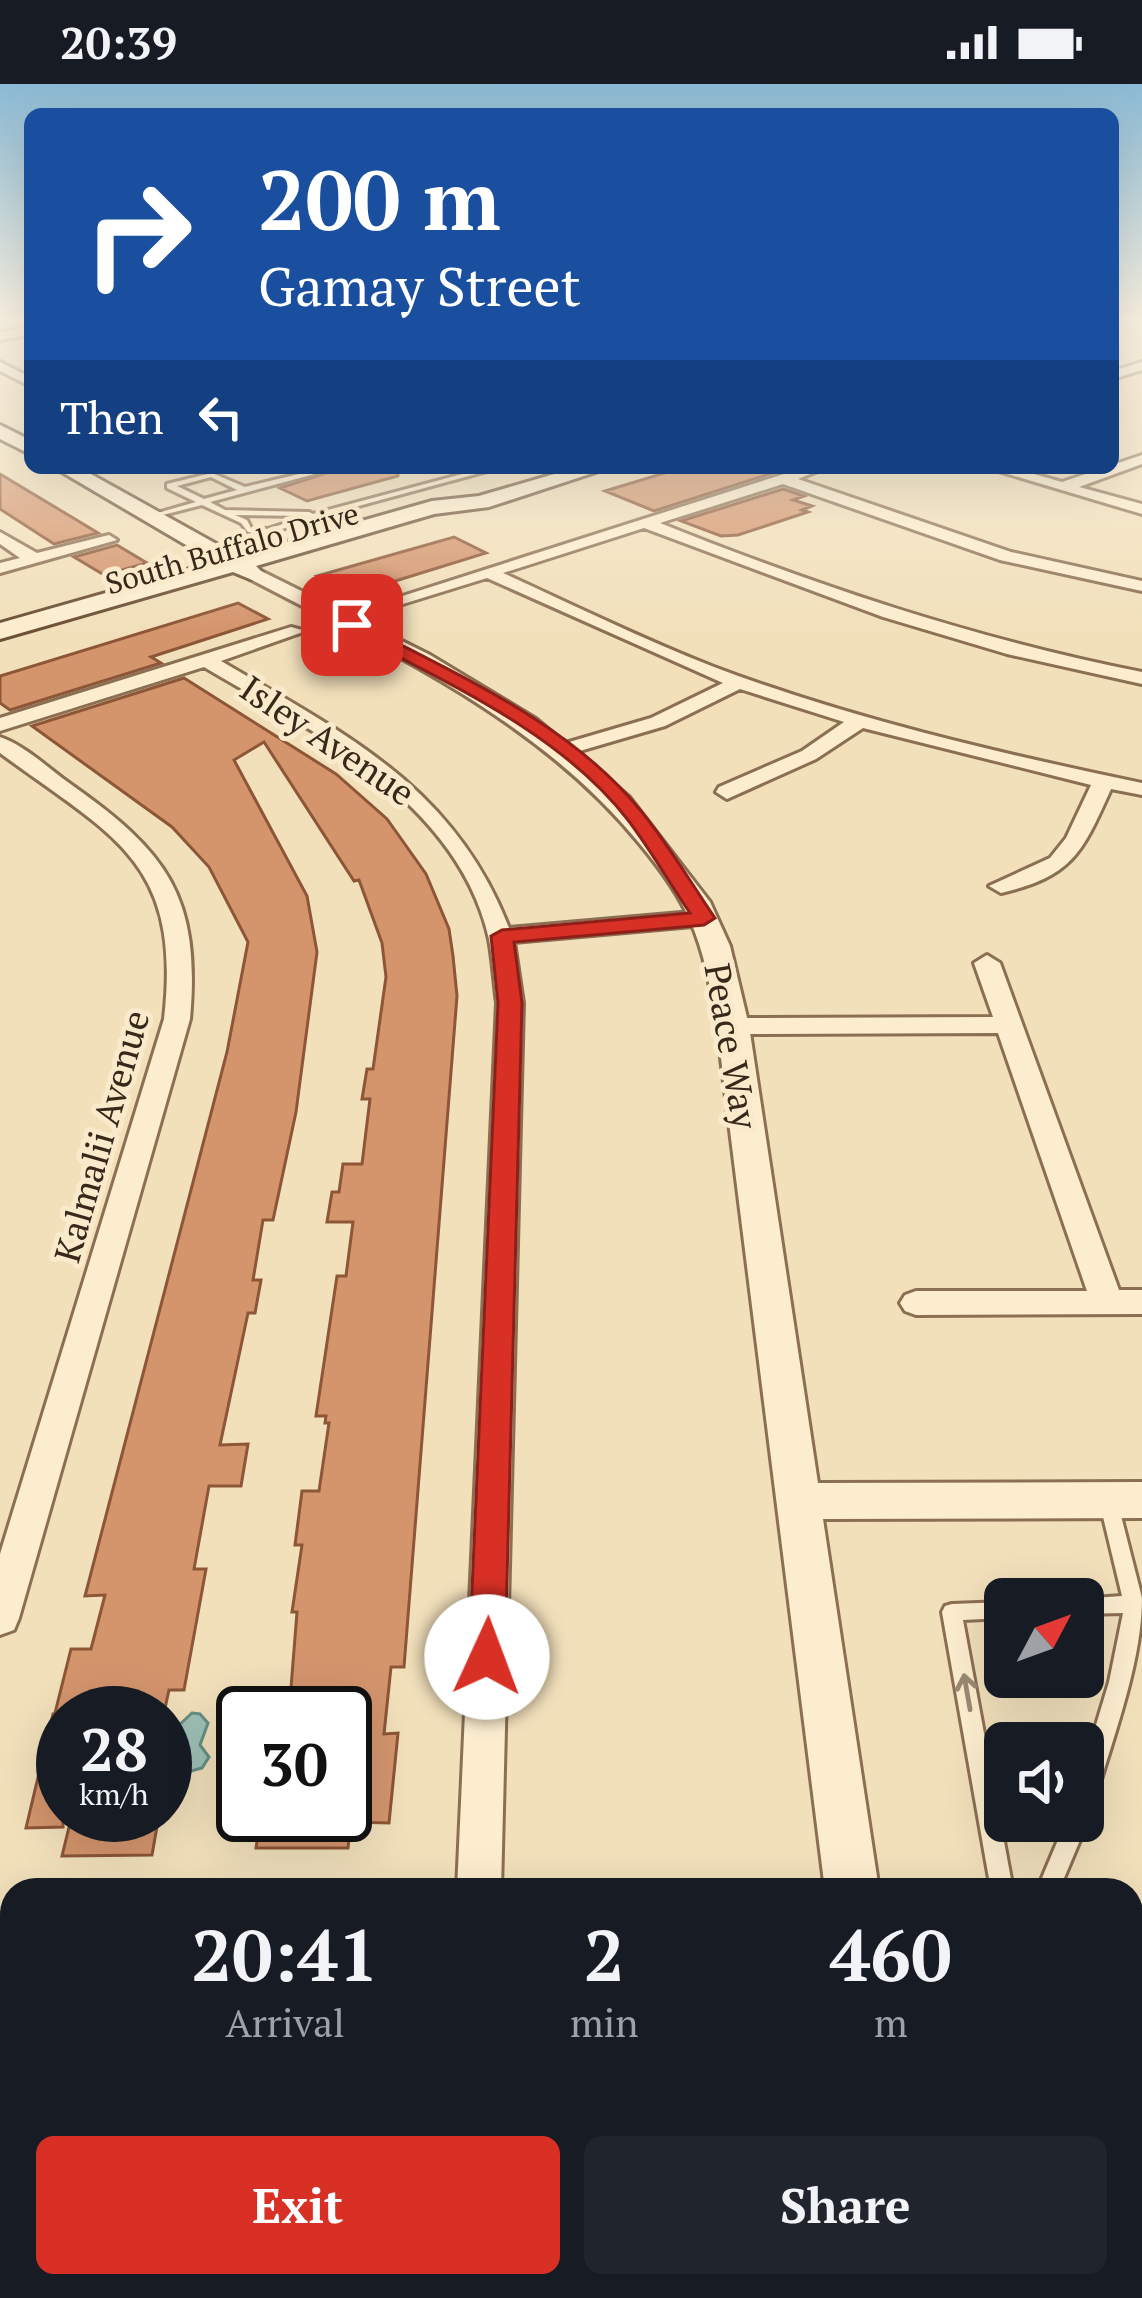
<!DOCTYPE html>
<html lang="en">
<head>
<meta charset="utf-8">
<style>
  :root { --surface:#171b24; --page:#20242c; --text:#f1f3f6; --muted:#9ea1a6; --accent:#d93025 }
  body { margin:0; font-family:"PT Serif",serif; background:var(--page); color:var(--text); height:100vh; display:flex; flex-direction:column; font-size:45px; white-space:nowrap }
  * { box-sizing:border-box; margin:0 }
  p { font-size:39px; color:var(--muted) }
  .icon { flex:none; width:66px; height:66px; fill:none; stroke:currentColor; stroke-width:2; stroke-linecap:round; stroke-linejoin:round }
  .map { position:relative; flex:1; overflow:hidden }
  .details { position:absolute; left:0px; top:1794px; width:1143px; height:420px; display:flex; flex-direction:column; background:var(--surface); border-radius:36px 36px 0 0; box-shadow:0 12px 48px #0002 }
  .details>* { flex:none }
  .hud { position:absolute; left:24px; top:24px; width:1095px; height:366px; border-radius:18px; box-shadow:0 12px 48px #0002; background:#1a4fa0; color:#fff; overflow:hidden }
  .needle { width:78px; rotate:49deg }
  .controls { position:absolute; left:984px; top:1494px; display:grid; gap:24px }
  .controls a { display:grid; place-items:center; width:120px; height:120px; border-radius:18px; background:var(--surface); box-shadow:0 12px 48px #0002; font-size:60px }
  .speed { position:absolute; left:36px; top:1602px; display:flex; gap:24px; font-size:60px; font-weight:700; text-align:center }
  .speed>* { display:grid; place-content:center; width:156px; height:156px; border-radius:50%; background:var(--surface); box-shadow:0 12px 48px #0002; line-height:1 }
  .speed small { font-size:30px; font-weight:400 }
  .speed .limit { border:6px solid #111; border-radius:18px; background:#fff; color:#111 }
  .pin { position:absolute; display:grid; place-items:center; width:102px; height:102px; color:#fff; margin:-51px; border-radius:24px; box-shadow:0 6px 18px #0006 }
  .me { position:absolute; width:132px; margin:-66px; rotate:2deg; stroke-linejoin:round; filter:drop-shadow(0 0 9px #0008) }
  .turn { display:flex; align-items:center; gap:42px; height:252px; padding:0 36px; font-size:54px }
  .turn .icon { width:156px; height:156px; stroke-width:2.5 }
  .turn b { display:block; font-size:84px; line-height:102px }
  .then { display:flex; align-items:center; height:114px; padding:0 36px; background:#0003; gap:24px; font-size:45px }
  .eta { display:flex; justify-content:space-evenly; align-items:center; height:204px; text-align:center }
  .eta b { font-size:72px; font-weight:600; line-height:84px }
  .action { display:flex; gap:24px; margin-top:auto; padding:24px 36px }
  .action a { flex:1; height:138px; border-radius:18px; background:var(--accent); color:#fff; font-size:48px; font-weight:600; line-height:138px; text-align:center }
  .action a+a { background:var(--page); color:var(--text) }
  .status { display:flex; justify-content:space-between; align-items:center; height:84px; padding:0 60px; background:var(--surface); direction:ltr }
  .status svg { height:33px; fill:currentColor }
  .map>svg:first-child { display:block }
  .water { fill:#a0c2b7; stroke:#679085; stroke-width:3 }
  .building { fill:#d4956d; stroke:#8c5637; stroke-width:3 }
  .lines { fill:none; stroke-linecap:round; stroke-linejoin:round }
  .service-casing { stroke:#8b6f53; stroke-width:6 }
  .minor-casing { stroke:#8b6f53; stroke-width:6 }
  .tertiary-casing { stroke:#8b6f53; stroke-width:6 }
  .secondary-casing { stroke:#6c5037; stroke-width:6 }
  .service { fill:#fcedcf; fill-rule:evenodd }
  .minor { fill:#fcedcf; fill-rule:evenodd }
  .tertiary { fill:#fcedcf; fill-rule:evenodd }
  .secondary { fill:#fcedcf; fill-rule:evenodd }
  .oneway { stroke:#9a8a74 }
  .route { fill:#d93025; stroke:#8d1f18; stroke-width:3 }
  .labels { text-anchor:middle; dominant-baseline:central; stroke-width:10; stroke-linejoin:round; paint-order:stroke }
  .far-street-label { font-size:30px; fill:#38281a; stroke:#f9eacb }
  .street-label { font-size:36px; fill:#38281a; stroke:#f9eacb }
</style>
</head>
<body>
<div class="status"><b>20:39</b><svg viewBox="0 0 49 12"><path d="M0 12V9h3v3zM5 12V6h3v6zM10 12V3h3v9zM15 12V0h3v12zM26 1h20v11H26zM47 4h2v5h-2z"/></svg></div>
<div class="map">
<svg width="1142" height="2214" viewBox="0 0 1142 2214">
  <rect width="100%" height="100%" fill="#f2e0bb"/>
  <!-- water -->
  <path class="water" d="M192,1629L200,1630L208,1639L200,1661L209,1673L202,1684L191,1687L175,1668L181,1655L176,1644Z"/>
  <!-- building -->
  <path class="building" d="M341,384H397L398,392L307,417L280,404Z
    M681,384H788L654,427L605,407Z
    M0,390L60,426L98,449L54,460L0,425Z
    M783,405L804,412L793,416L812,422L802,426L808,428L738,451L721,452L681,437Z
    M454,453L486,469L350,511L317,492Z
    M117,461L147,479L104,491L74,473Z
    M238,519L268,535L151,573L161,579L10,626L0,619V592Z
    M184,594L336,690L387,735L426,790L449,845L453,872L457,912L404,1583H391L384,1650L398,1649L389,1739L351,1738L348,1764H256L261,1731H345V1629H289L297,1528H292L302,1461H295L302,1407H319L329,1339H325L326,1332H316L337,1192H346L353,1138H327L332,1108H339L343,1080H362L370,1015H362L367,985H373L386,893L382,859L359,796L354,797L264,658L234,676L307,812L317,868L296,1028L273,1136H263L253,1196H261L255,1229H248L220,1361L248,1360L241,1402H209L194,1485H206L184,1606H169L164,1629H55L71,1565H91L105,1511L85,1512L227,968L248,858L209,783L172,743L32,642Z
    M53,1630L63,1631V1743L26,1744Z
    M72,1731H159L152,1771L62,1772Z"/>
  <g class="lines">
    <!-- service casing -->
    <g class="service-casing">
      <path id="service" d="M324,384H337L210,418L225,426L309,428L313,430L485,384H498L329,430L358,444V448H355L321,433L269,449L248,448L241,439L202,421L151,434L147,432L196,418L167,404V400L212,389L245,403ZM211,393L237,406L204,415L177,402ZM235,431L307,432L268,445L251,444L247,436Z
        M1108,1409L1114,1411L1117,1416L1142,1514C1142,1579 1112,1656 1094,1719L1091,1726L1083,1729L1088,1737L1059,1806H1037L1066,1737H1083V1684L1109,1598L1123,1529L1083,1530V1515H1079L1122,1512L1099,1416L1102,1411Z
        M1005,1518V1534L963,1536L1013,1806H991L942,1528L945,1522L952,1520Z"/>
    </g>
    <!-- minor casing -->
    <g class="minor-casing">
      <path id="minor" d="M30,243V251L0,256V248Z
        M0,278L30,293V302L0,287Z
        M1142,278V286L1113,295V287Z
        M1142,371V380L1079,403L1142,420V430L988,384H1012L1062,398Z
        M803,384H825L798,395L1011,468L1142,497V507L1000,476L783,400L660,439C817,502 975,555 1142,588V600L1007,570L883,533L644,444L503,489C573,521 642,555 714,583C852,635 998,669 1142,699V711L1111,705C1082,769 1073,792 1001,809L989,802L1050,774L1066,754L1091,701L863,644L816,675L727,715L716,708L719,703L802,667L844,638L740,605L665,642L566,671L559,669V661L651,634L723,599L487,494L377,528L368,523Z
        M0,448L37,469L109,451L117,456L0,489V479L20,474L0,460Z
        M291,543L306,547L221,577C345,650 454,702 509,844L704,827L716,834L704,841L514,858L523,919L501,1806H457L497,919C494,898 493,876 489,855C458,718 314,648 204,583L0,647V634Z
        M0,653C24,661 48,684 69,699C167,768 201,812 190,935L19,1534L14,1546L0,1551V1470L164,935C182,777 114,753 0,669Z
        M987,871L1000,879L1119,1206H1142V1230L916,1231L905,1227L900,1219L905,1211L916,1207H1087L998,949L733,950L720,942L733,934L993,933L974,879Z
        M0,1829H12V1875H0Z
        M442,2202H494L495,2214H441Z"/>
    </g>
    <!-- tertiary casing -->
    <g class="tertiary-casing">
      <path id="tertiary" d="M257,485L430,571L536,635L629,713L710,818L730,862L749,942L818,1399L1142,1398V1434L823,1435L879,1806H825L717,942C711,906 705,870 690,836C678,808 659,783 640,760C537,634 391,569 250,495L247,491Z
        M873,2202H937L939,2214H875Z"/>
    </g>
    <!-- secondary casing -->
    <g class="secondary-casing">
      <path id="secondary" d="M0,341L30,356V370L0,355Z
        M55,384H80L238,472L432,417L479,412L575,384H608L489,423L434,430L256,482L262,488L258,493L250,495L233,488L0,555V539L215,478Z"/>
    </g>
    <!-- service -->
    <use href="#service" class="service"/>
    <!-- minor -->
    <use href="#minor" class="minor"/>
    <!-- tertiary -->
    <use href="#tertiary" class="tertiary"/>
    <!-- secondary -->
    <use href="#secondary" class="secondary"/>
  </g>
  <!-- one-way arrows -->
  <defs><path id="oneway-shaft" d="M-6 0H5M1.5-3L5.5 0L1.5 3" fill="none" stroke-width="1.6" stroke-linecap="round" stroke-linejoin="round" transform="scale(3)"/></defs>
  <use class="oneway" href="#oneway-shaft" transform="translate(967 1608) rotate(-100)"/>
  <!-- sky -->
  <linearGradient id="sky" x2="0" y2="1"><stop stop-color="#8bbad4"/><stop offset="0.43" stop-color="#f9f1e0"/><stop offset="1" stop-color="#f9f1e0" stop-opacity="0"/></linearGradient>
  <rect width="1142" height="547" fill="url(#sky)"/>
  <!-- route -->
  <path class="route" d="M346,538H357C456,591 569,638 641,727C668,760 691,799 715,834L704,841L514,858L522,919L505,1573L500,1584L487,1589L474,1584L469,1573L498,919L491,852L502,846L690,829C669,798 650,765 628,736C558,646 443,598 346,545Z"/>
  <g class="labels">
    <!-- far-street labels -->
    <g class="far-street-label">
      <text transform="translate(232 464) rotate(-16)">South Buffalo Drive</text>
    </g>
    <!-- street labels -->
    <g class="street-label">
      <text transform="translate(328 656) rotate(34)">Isley Avenue</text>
      <text transform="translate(732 962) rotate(80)">Peace Way</text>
      <text transform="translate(101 1052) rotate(-74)">Kalmalii Avenue</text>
    </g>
  </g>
</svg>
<div class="controls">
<a><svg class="needle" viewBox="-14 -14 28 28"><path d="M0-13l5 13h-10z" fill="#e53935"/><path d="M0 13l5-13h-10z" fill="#9ea1a6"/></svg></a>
<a><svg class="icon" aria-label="sound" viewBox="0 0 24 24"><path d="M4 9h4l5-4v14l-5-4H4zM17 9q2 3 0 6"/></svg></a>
</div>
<div class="speed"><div>28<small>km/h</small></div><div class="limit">30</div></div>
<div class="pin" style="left:352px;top:541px;background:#d93025"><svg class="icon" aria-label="arrive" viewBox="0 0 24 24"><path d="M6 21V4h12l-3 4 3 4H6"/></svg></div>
<svg class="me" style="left:487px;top:1573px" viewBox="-20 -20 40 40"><circle r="19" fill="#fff"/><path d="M0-13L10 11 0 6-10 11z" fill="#d93025"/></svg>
<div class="hud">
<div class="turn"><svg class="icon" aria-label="right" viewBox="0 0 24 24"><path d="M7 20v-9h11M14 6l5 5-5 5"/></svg><div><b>200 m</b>Gamay Street</div></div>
<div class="then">Then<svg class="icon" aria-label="left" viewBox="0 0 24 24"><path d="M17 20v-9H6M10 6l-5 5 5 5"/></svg></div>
</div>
<section class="details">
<div class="eta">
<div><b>20:41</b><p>Arrival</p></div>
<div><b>2</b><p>min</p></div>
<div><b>460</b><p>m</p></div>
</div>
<div class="action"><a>Exit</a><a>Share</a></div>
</section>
</div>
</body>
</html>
